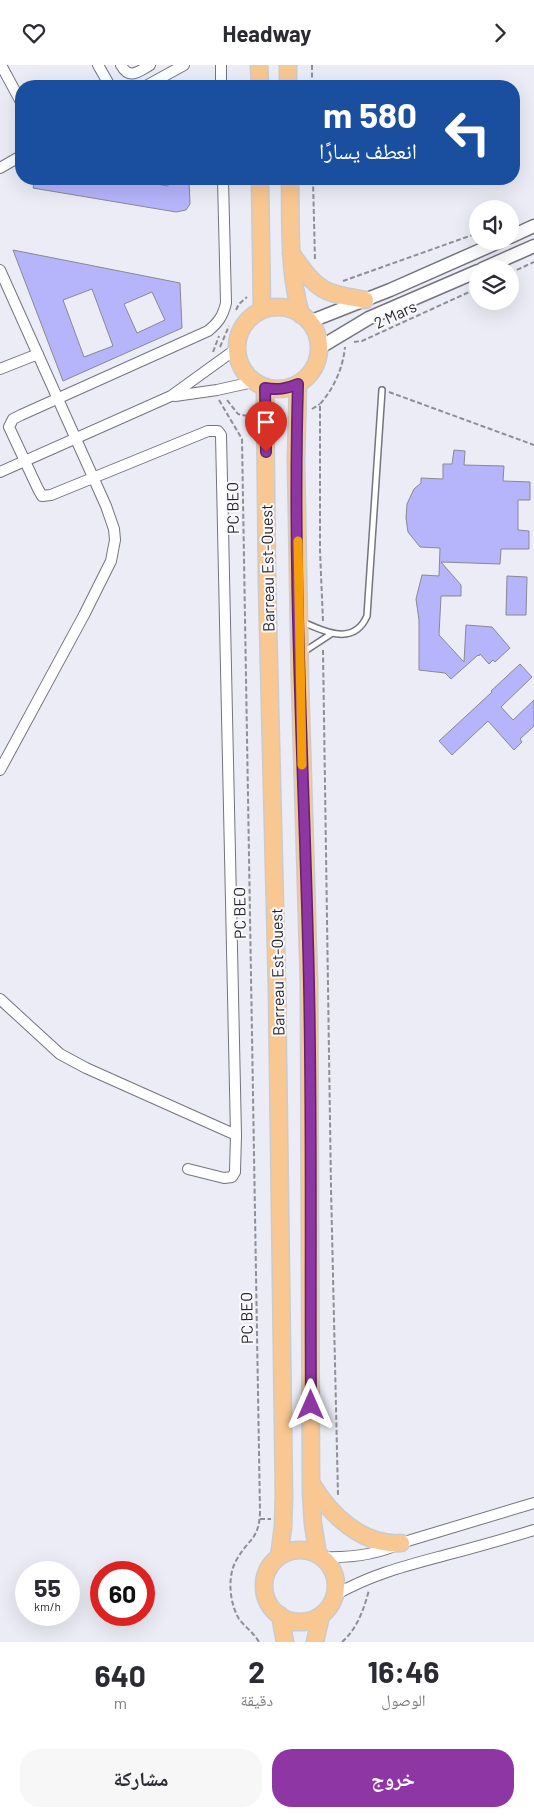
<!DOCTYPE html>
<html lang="ar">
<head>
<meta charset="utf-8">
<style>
  :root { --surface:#fff; --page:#f7f7f7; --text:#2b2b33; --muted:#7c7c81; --accent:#8e37a4 }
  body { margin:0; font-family:Barlow,"Noto Naskh Arabic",sans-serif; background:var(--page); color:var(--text); direction:rtl; height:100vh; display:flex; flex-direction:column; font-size:19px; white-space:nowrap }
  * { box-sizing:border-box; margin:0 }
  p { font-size:16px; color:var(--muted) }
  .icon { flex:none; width:28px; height:28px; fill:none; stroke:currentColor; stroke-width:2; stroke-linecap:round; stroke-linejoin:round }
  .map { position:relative; height:1577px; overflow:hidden; direction:ltr }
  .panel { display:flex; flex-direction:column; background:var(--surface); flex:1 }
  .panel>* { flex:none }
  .top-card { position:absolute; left:15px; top:15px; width:505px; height:105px; border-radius:20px; box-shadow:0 5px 20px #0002; direction:rtl; background:#1a4fa0; color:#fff; overflow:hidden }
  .buttons { position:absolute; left:469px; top:135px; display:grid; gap:10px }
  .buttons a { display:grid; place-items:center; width:50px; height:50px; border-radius:50%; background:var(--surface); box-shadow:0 5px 20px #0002; font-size:25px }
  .speed { position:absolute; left:15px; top:1496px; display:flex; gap:10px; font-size:25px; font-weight:700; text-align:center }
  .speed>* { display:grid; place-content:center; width:65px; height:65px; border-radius:50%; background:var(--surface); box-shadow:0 5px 20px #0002; line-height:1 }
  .speed small { font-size:12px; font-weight:400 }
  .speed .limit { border:8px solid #d22; background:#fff; color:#111 }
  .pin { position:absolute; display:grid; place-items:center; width:42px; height:42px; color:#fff; margin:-51px -21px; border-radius:50% 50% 50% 0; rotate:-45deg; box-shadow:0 0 5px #0007 }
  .pin .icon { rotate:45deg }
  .me { position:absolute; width:55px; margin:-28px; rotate:0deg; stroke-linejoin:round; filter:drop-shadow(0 0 4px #0008) }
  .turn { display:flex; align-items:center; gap:18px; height:105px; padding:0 20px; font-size:22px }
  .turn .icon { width:65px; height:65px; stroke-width:2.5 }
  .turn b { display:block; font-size:35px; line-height:42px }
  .eta { display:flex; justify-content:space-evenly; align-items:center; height:85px; text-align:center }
  .eta b { font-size:30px; font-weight:700; line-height:35px }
  .button { display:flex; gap:10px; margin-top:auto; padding:10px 20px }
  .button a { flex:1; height:58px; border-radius:20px; background:var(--accent); color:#fff; font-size:20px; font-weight:700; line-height:58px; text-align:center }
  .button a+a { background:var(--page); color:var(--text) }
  header { display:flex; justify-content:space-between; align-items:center; height:65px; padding:0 20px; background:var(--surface); font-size:22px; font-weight:700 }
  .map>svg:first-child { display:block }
  .building { fill:#b6b4fb; stroke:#888992; fill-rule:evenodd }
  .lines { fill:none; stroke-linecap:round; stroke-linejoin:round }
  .service-casing { stroke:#73747d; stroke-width:8 }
  .minor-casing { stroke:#73747d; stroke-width:12 }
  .tertiary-casing { stroke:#73747d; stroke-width:15 }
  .primary-casing { stroke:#cbcbcb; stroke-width:19 }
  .path { stroke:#8e8e95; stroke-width:2; stroke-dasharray:5 2.5; stroke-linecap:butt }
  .service { stroke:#fff; stroke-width:5 }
  .minor { stroke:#fff; stroke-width:10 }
  .tertiary { stroke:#fff; stroke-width:12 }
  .primary { stroke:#f9c791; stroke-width:16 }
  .route-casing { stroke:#5c246b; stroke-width:12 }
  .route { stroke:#8e37a4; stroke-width:9 }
  .slow { stroke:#f59e0b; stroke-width:9 }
  .labels { text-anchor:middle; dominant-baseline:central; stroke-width:4; stroke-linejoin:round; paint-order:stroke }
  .street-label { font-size:16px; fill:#252528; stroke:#fafafe }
</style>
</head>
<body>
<header><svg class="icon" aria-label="forward" viewBox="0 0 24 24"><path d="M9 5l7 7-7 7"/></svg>Headway<svg class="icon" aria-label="heart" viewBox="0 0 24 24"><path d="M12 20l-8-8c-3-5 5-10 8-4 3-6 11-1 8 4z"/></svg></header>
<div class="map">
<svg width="534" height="1577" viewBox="0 0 534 1577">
  <rect width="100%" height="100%" fill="#ececf6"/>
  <!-- building -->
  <path class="building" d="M35,114H128L168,121V114H189L190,139L186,145L176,147L33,123Z
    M13,185L180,218L182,263L63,316ZM92,224L113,281L84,292L63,235ZM152,227L165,255L137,268L124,239Z
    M454,385L465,386L464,400L504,401L503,416L530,417V435H518V465L529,466V484H501L500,499L441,497L461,520V531H441L439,570L464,597L466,560L492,562L510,583L495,597L493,595L489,599L480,589L479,591L478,590L451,614L445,608L419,605V555L416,534L422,510L439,511L440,483L420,482L408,467L406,453L407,439L414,424L421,418V413L443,414V399H452Z
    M507,511L527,512L526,550H506Z
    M520,599L532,612L501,642L513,655L534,635V661L520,674L522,677L514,685L488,656L452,690L439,676L492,627L491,626Z"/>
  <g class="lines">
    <!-- service casing -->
    <g class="service-casing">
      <path id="service" d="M303,557C325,567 354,581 367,551L382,325
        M302,588L331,569"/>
    </g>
    <!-- minor casing -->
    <g class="minor-casing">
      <path id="minor" d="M1,0L21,37
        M98,0L110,21
        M121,0C129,15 138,7 150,0
        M221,0V21
        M146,21L184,0
        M0,103L21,91
        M0,205L106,441L114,464L115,475L111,496L84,550L0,705
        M0,304L38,289
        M175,331L217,325L253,317
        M0,407L171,331L236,284
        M0,934L60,989L86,1003L236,1070
        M188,1104L224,1113L232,1112L235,1107L236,1070L221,370L218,366H208L51,430L42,431L38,424L9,362L13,354L21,350L208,266C218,258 223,251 226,238L223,114
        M321,1492C349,1493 377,1490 401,1478L534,1438
        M335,1530C372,1509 405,1501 446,1490C476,1482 505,1474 534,1465"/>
    </g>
    <!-- tertiary casing -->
    <g class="tertiary-casing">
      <path id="tertiary" d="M510,172L534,161
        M482,204L534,181
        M309,257L390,225L501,176
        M319,283L369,253L478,206"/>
    </g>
    <!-- primary casing -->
    <g class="primary-casing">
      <path id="primary" d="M259,0L260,21
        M288,0V21
        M260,114L262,245
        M290,114C291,160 288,205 301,250
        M291,188C300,200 309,215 323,224C335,231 351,232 365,235
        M237 283a41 41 0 1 1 82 0a41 41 0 1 1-82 0Z
        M298,319L296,395L300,617L309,919L311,1428L313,1459L318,1490
        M265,323L267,519L277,923L284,1432L283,1462L279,1492
        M312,1419C330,1450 363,1481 401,1478
        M264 1521a36 36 0 1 1 72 0a36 36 0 1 1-72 0Z
        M280,1550L285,1577
        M315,1577L321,1550"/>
    </g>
    <!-- path -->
    <path class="path" d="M312,0V21
      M313,114L315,196
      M510,157L515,155
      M510,208L534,197
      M343,216L478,168
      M236,245L239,239L247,232
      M354,277L362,276L478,223
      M220,282L229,261
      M213,287L219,271
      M389,327L534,380
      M219,335L242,374L260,1447C259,1475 249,1473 237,1494C227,1510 229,1537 239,1554C245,1562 254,1568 259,1577
      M227,335L238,349L252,352
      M312,344L320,339
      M323,556L320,486V339C334,323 343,303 345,282
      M323,585L331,1123L338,1430
      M260,1454H271
      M342,1577C357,1564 364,1544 369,1525"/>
    <!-- service -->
    <use href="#service" class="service"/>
    <!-- minor -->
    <use href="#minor" class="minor"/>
    <!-- tertiary -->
    <use href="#tertiary" class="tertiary"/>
    <!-- primary -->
    <use href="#primary" class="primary"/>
  </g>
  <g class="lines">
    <!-- route casing -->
    <g class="route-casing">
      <path id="route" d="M266,387L265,323C278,325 286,324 298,319C292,519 305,719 309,919C312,1059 310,1199 311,1340"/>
    </g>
    <!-- route -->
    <use href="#route" class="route"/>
    <!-- slow -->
    <path class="slow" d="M298,476L302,700"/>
  </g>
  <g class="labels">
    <!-- street labels -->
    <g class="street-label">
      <text transform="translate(395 249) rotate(-25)">2 Mars</text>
      <text transform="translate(232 443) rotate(-91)">PC BEO</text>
      <text transform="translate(267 503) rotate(-91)">Barreau Est-Ouest</text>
      <text transform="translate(239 848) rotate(-91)">PC BEO</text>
      <text transform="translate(277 907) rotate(-91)">Barreau Est-Ouest</text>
      <text transform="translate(246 1253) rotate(-91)">PC BEO</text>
    </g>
  </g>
</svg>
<div class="buttons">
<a><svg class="icon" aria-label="sound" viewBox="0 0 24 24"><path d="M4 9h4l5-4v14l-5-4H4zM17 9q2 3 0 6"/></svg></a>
<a><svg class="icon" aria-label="layers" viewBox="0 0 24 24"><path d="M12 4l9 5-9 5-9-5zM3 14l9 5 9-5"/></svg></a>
</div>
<div class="speed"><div>55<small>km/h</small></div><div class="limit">60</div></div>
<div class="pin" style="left:266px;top:387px;background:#d93025"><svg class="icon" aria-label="arrive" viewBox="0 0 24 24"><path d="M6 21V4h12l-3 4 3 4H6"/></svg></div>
<svg class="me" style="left:311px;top:1340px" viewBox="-20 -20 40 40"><path d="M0-17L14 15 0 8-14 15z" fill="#8e37a4" stroke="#fff" stroke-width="4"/></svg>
<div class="top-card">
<div class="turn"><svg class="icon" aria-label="left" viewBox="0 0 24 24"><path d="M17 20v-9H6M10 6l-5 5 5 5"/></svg><div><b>580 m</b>انعطف يسارًا</div></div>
</div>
</div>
<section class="panel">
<div class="eta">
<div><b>16:46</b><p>الوصول</p></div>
<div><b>2</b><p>دقيقة</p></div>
<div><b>640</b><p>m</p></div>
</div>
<div class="button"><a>خروج</a><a>مشاركة</a></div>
</section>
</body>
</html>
